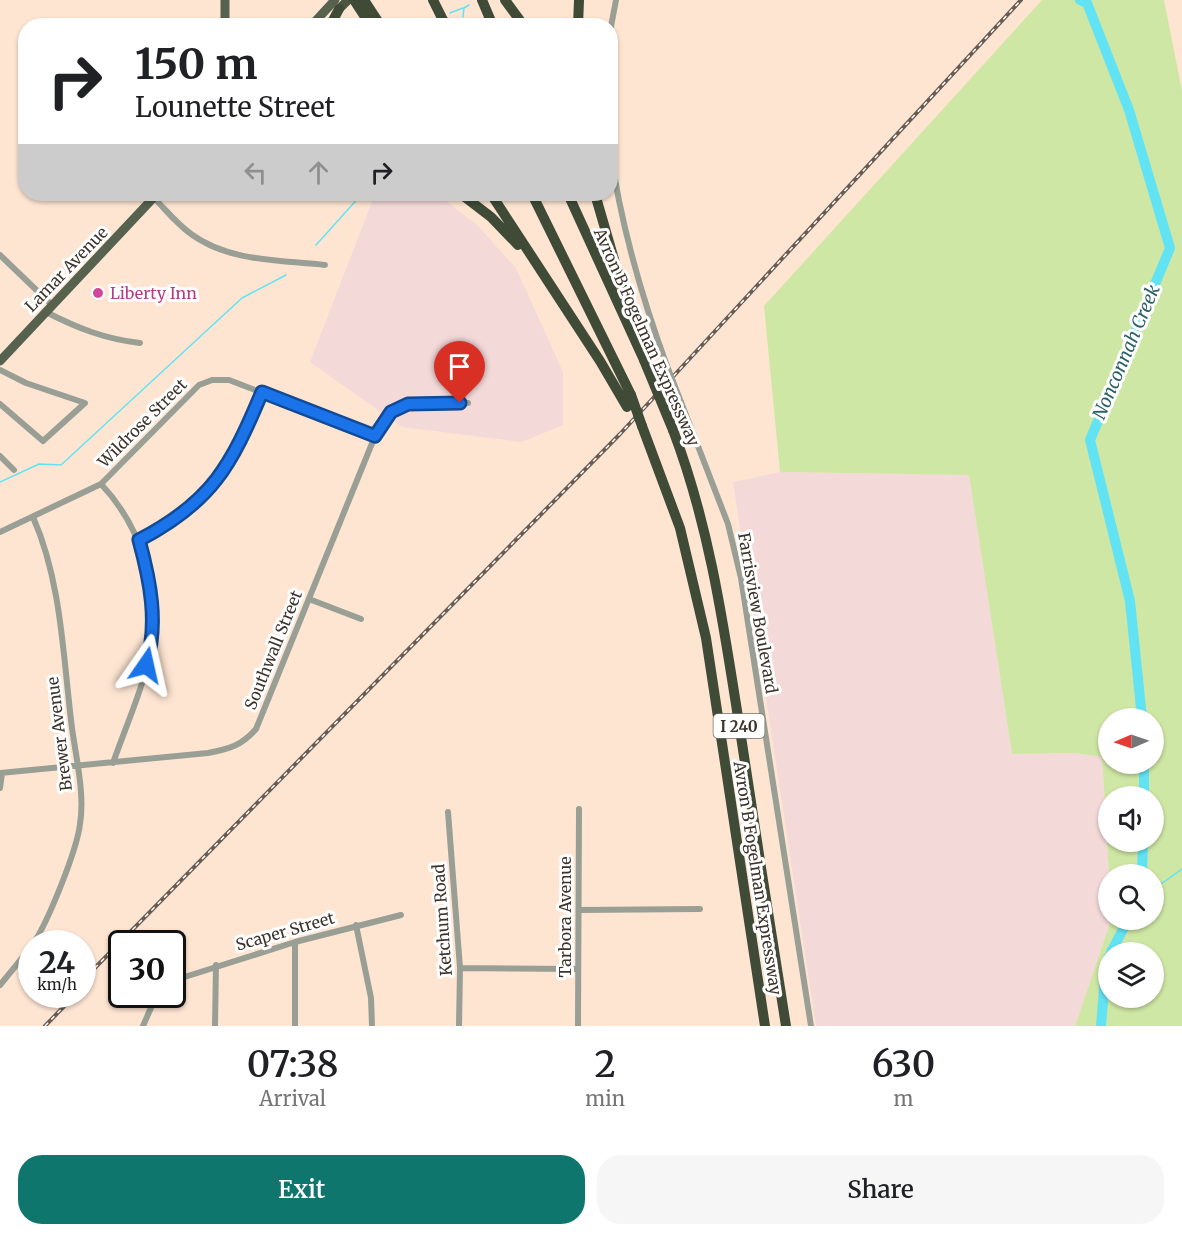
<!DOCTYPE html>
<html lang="en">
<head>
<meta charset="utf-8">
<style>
  :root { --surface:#fff; --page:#f6f6f6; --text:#202124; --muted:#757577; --accent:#0f766e }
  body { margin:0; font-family:Merriweather,serif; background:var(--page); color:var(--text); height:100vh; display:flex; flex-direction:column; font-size:22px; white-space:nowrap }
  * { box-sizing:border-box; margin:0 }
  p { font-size:20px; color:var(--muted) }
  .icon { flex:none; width:33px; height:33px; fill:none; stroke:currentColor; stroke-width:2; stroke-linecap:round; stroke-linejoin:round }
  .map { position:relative; height:1026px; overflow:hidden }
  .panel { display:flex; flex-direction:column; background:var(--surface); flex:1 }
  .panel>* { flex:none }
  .guide { position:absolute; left:18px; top:18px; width:600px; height:183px; border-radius:24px; box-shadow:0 2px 4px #0004; background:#fff; color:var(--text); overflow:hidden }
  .needle { width:39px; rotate:268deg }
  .fabs { position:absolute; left:1098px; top:708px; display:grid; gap:12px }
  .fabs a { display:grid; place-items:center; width:66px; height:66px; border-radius:50%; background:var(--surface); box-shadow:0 2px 4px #0004; font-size:30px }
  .speed { position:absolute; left:18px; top:930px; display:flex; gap:12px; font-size:30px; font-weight:700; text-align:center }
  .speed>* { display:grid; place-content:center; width:78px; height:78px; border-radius:50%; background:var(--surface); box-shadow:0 2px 4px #0004; line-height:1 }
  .speed small { font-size:15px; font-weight:400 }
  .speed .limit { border:3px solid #111; border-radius:9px; background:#fff; color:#111 }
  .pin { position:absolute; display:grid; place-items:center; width:51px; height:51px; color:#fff; margin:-62px -26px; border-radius:50% 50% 50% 0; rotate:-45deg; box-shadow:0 0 6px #0007 }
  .pin .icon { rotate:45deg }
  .me { position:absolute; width:66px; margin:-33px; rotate:11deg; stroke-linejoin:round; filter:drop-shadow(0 0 4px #0008) }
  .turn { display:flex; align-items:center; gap:21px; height:126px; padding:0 18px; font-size:27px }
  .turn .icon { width:78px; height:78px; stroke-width:2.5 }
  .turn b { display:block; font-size:42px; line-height:51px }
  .lanes { display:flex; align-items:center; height:57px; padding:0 18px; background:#0003; justify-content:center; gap:30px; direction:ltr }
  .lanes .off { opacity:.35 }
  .eta { display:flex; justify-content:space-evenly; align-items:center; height:102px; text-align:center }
  .eta b { font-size:36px; font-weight:600; line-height:42px }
  .primary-button { display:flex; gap:12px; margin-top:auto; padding:12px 18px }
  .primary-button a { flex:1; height:69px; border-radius:24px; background:var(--accent); color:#fff; font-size:24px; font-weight:600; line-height:69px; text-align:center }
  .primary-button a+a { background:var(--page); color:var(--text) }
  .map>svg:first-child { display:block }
  .industrial { fill:#f4d9d9 }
  .green { fill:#cfe7a4; fill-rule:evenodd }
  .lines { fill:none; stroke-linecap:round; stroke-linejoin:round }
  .stream { stroke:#62e3f4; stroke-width:1.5 }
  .river { stroke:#62e3f4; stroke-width:10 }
  .minor { stroke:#999f94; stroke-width:6 }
  .primary { stroke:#56614e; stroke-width:9 }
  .trunk { stroke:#4a5642; stroke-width:9 }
  .motorway { stroke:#3f4b36; stroke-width:10 }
  .rail-casing { stroke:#695c52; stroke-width:4 }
  .rail { stroke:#fff; stroke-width:1.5; stroke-dasharray:4.5; stroke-linecap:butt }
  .minor-bridge { stroke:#999f94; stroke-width:6 }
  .motorway-bridge { stroke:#3f4b36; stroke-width:10 }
  .route-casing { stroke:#114b97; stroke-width:15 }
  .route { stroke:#1a73e8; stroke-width:10 }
  .hotel-dot { fill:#d1479c; stroke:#fff; stroke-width:2 }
  .labels { text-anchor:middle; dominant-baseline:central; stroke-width:6; stroke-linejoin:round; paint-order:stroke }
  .shield { fill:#fff; stroke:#76706b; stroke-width:1.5 }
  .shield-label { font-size:15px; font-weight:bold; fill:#3c332b }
  .street-label { font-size:16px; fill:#3c332b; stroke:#fff }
  .hotel-label { font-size:16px; fill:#b23c85; stroke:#fff; text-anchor:start }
  .water-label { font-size:18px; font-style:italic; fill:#2a6067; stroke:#fff }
</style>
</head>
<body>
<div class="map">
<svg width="1182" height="1026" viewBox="0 0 1182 1026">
  <rect width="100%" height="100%" fill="#fee5d2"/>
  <!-- industrial -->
  <path class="industrial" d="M375,194H430L446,201L477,225L516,268L563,372V425L522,442L402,427L310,362Z
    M780,472L969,475L1012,754L1074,753L1102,757L1109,874L1108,920H1111L1075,1026H816L733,482Z"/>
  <!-- green -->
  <path class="green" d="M1042,0H1164L1182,91V1026H1075L1111,920H1154V874H1109L1102,757L1074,753L1012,754L969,475L780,472L764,306ZM1108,718H1154V764H1108ZM1108,796H1154V842H1108ZM1108,952H1154V998H1108Z"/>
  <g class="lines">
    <!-- stream -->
    <path class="stream" d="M450,13L463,8
      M463,17L464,8L469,5
      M271,26H275
      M408,26L424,20
      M316,245L362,194
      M0,482L39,464L61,465L242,298L286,275
      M1154,889L1182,869"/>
    <!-- river -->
    <path class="river" d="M1080,0L1087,3L1129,110L1170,248L1090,440L1130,601L1142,718
      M1144,796V764
      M1142,874L1143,842
      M1111,952L1128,920
      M1101,1026L1106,964L1108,958"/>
    <!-- minor -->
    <path class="minor" d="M610,32L616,0
      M610,147C620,223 641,295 667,366
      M154,198C166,210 177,224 191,234C229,262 280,260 325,265
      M0,255L53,306
      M46,312C77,328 105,339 140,343
      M0,370L26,383L85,403L43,441L0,404
      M681,402L728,524L741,578L811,1026
      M0,456L14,470
      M101,484C140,525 163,592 151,650C143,688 126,726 113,763
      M0,532L101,484L199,385L212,380H229L375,436
      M139,540C150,534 165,528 175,520C222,484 240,445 262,392
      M309,599L361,619
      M0,773L208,753C230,749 242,745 256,729L375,436L391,412L408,404L468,403
      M0,788L2,773
      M448,812L460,968L459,1026
      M579,910L700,909
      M356,925L371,998L372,1026
      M33,944C48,922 77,850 80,824C85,794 76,758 72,728C63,658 62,583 33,517
      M460,968L578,969
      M172,981L295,942L401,915
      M0,985L32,946
      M143,1026L157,994
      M215,1026L216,965
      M295,1026V942
      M578,1026L579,809"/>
    <!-- primary -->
    <path class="primary" d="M225,26V0
      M311,26L335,0
      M0,361L157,194"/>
    <!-- trunk -->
    <path class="trunk" d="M339,9L348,0"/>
    <!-- motorway -->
    <path class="motorway" d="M354,0L371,26
      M364,0L381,26
      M433,0L446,26
      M482,0L493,26
      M505,0L524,26
      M330,26L339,9
      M578,26L579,0
      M461,194L491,217L518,245
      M491,194L600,361L627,407
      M532,194L631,395
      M568,194L644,360
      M595,194L634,328
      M642,426L680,528L706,638L765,1026
      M673,430C710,527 724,628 740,730C755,829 770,927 786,1026"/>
    <!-- rail casing -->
    <g class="rail-casing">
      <path id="rail" d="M82,981L620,434L1021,0
        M45,1026L76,994"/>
    </g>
    <!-- rail -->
    <use href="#rail" class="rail"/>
    <!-- minor-bridge -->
    <path class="minor-bridge" d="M667,366L681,402"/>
    <!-- motorway-bridge -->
    <path class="motorway-bridge" d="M644,360L673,430
      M631,395L642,426"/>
  </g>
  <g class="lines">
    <!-- route casing -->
    <g class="route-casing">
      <path id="route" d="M146,665C159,624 150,580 139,540C212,502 231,466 262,392L375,436L391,412L408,404L460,403"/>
    </g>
    <!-- route -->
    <use href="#route" class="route"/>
  </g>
  <!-- markers -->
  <circle class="hotel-dot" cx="98" cy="293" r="6"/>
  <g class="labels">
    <!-- shield labels -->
    <rect class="shield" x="713.5" y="714" width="51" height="24" rx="4.5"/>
    <g class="shield-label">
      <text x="739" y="726">I 240</text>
    </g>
    <!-- street labels -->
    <g class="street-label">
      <text transform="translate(66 269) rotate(-46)">Lamar Avenue</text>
      <text transform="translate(647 337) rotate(66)">Avron B Fogelman Expressway</text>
      <text transform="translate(142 423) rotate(-45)">Wildrose Street</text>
      <text transform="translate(758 613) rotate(80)">Farrisview Boulevard</text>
      <text transform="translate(273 650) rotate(-68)">Southwall Street</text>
      <text transform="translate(59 734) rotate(-97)">Brewer Avenue</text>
      <text transform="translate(758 878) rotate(81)">Avron B Fogelman Expressway</text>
      <text transform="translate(565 917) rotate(-90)">Tarbora Avenue</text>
      <text transform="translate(442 920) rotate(-94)">Ketchum Road</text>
      <text transform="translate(285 931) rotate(-16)">Scaper Street</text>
    </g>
    <!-- hotel labels -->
    <g class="hotel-label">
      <text x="110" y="293">Liberty Inn</text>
    </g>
    <!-- water labels -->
    <g class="water-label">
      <text transform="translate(1126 352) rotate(-67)">Nonconnah Creek</text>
    </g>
  </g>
</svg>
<div class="fabs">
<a><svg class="needle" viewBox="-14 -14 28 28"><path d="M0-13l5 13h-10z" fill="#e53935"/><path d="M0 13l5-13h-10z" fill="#757577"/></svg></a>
<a><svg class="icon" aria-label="sound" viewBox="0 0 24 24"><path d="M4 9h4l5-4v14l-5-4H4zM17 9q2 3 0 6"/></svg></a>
<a><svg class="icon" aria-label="search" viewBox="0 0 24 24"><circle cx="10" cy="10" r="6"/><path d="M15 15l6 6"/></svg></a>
<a><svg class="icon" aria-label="layers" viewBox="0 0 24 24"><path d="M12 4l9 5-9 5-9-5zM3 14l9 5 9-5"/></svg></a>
</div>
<div class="speed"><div>24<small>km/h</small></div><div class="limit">30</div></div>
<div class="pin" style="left:460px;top:403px;background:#d93025"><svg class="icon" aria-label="arrive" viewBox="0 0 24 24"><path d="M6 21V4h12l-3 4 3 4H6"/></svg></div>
<svg class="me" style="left:146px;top:665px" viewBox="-20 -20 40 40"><path d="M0-17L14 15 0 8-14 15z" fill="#1a73e8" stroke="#fff" stroke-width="4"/></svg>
<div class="guide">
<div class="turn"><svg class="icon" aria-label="right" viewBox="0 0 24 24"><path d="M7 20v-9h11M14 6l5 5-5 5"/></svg><div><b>150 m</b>Lounette Street</div></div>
<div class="lanes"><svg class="icon off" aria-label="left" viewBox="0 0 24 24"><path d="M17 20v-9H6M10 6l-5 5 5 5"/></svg><svg class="icon off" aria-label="ahead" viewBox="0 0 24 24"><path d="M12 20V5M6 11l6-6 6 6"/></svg><svg class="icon" aria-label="right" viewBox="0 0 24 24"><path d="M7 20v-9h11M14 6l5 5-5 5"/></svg></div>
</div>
</div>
<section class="panel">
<div class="eta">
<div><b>07:38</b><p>Arrival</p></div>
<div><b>2</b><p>min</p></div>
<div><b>630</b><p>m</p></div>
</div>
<div class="primary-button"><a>Exit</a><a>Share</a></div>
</section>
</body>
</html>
